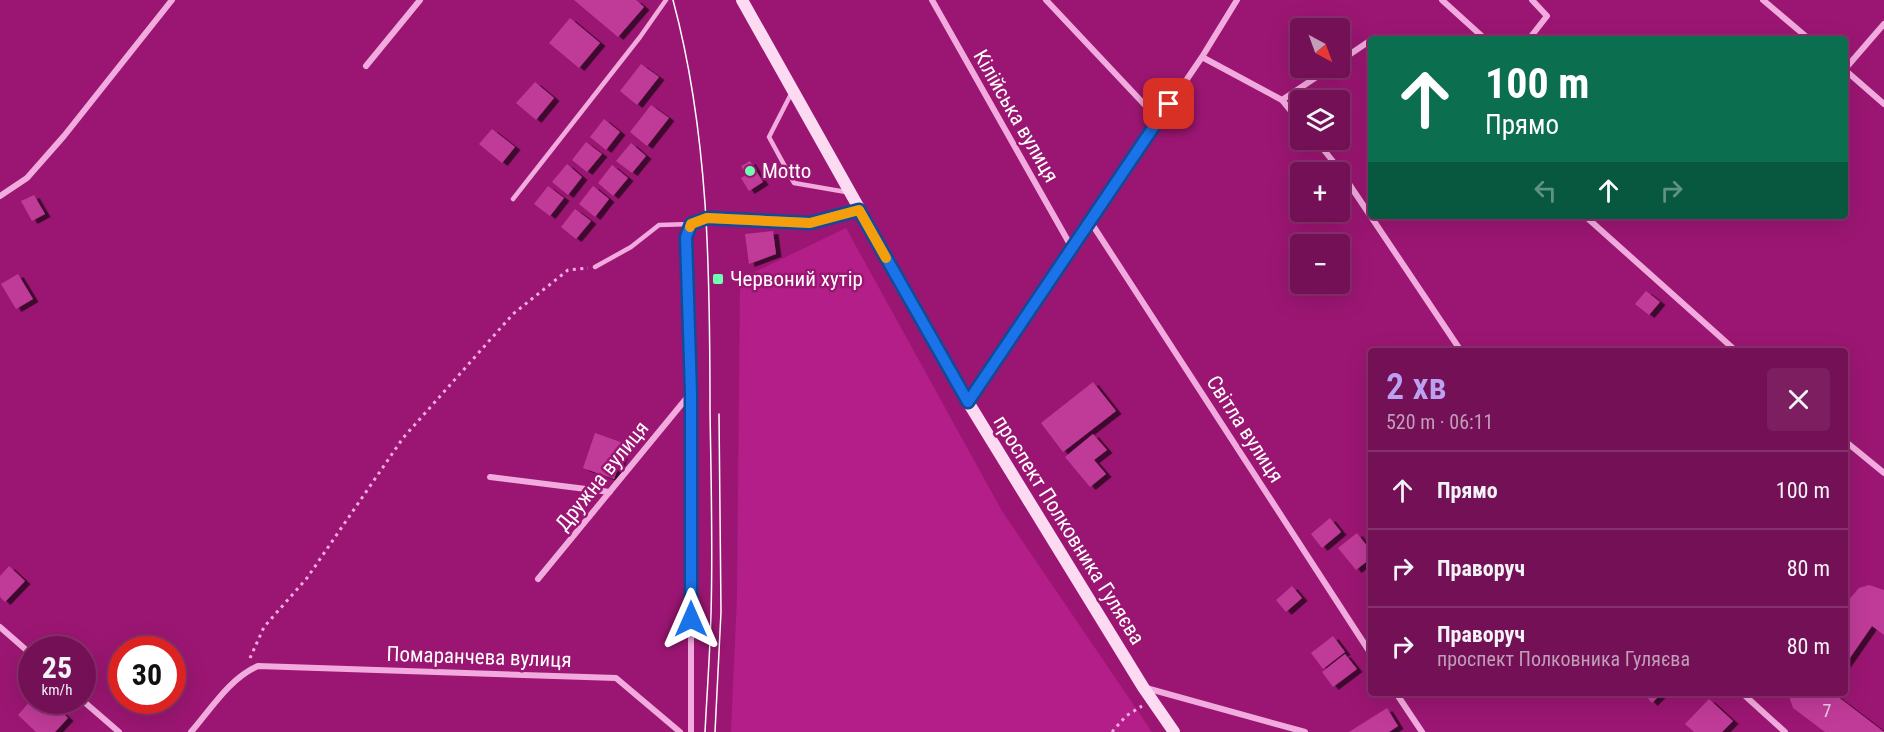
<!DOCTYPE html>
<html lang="uk">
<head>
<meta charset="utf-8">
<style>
  :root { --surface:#741056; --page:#7c1e60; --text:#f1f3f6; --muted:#c29db9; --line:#86306c; --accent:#bca0f2 }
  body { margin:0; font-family:"Roboto Condensed",sans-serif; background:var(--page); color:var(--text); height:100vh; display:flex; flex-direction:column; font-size:22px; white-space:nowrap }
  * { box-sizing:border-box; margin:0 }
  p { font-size:20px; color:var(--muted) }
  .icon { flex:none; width:33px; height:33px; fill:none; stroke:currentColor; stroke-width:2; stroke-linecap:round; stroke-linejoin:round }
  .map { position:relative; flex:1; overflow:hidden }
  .panel { position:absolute; left:1368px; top:348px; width:480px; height:348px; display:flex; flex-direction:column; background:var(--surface); border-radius:6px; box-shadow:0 6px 24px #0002,0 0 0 2px var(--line) }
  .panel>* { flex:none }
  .guide { position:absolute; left:1368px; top:36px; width:480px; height:183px; border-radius:6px; box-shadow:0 6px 24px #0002,0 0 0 2px var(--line); background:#0b6e4f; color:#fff; overflow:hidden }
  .needle { width:39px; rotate:139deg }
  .controls { position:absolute; left:1290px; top:18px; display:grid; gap:12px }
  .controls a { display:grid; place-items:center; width:60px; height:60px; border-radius:6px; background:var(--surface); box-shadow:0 6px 24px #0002,0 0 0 2px var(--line); font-size:30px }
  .speed { position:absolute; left:18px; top:636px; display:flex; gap:12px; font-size:30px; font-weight:700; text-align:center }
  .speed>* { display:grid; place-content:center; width:78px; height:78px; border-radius:50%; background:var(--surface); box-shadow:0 6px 24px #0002,0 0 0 2px var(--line); line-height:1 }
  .speed small { font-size:15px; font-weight:400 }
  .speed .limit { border:9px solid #d22; background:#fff; color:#111 }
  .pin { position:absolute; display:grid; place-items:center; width:51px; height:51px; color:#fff; margin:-26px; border-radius:12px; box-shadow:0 3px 9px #0006 }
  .me { position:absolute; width:66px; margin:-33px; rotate:0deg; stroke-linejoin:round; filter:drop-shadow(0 0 4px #0008) }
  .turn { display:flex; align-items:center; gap:21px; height:126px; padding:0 18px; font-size:27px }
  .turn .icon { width:78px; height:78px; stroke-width:2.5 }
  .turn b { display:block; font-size:42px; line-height:51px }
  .lanes { display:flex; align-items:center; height:57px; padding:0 18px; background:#0003; justify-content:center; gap:30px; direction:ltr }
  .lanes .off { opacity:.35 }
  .round { display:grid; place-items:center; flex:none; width:63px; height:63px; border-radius:6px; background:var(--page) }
  .overview { display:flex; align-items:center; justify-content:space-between; height:102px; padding:0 18px }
  h1 { font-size:36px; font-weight:600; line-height:45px; color:var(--accent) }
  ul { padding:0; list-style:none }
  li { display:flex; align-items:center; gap:18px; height:78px; padding:0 18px; border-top:2px solid var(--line) }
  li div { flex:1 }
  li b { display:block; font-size:22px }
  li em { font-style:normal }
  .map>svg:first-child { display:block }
  .green { fill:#b41e89 }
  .building { fill:#c03b98; filter:url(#shadow) }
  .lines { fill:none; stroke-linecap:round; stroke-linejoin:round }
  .path { stroke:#f2abde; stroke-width:3; stroke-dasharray:3 4.5; stroke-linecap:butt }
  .service { stroke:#f2abde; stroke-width:4.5 }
  .minor { stroke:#f2abde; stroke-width:6 }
  .secondary { stroke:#fcdbf2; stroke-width:12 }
  .tram { stroke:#fff; stroke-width:1.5 }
  .route-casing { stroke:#114b97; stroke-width:15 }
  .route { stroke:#1a73e8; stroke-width:10 }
  .slow { stroke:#f59e0b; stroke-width:10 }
  .poi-dot { fill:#6dffaf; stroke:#9b1672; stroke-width:2 }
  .labels { text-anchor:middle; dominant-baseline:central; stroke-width:5; stroke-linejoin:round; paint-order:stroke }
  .number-label { font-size:18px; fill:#efcee5 }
  .street-label { font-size:21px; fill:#fff; stroke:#9b1672 }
  .poi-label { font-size:21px; fill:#fff; stroke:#9b1672; text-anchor:start }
</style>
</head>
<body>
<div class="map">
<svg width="1884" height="732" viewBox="0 0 1884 732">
  <defs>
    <filter id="shadow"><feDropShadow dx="5.5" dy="3" stdDeviation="0" flood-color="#0009"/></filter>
  </defs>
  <rect width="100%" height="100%" fill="#9b1672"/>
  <!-- green -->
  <path class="green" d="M846,228L1002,511L1152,732H731L737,597L740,279Z"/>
  <!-- building -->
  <path class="building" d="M574,0H636L644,7L618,37Z
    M570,18L600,43L579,68L549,43Z
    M641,64L659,77L637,105L620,91Z
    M535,82L554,98L536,120L516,103Z
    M651,105L669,118L647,146L630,132Z
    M604,119L620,132L606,150L590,137Z
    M492,129L515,147L502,163L479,144Z
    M586,142L602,154L587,172L572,160Z
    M631,143L646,156L632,173L616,161Z
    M750,161L763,182L749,191L741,178L746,175L741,166Z
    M567,164L582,177L568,195L552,182Z
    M612,165L628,178L613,196L598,183Z
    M548,186L564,198L550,216L534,204Z
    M593,186L609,199L595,217L579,204Z
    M34,195L45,214L32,221L21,201Z
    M575,209L591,221L576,239L561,227Z
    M773,231L776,254L749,264L745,234Z
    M18,274L33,299L16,309L1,284Z
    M1646,291L1660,302L1649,315L1635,304Z
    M1093,382L1116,411L1063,452L1041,423Z
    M595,433L626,444L614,479L583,468Z
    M1093,434L1107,450L1094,460L1106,474L1090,487L1065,457Z
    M1330,518L1341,532L1322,548L1311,534Z
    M1357,533L1371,551V558L1356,570L1338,548Z
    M9,566L25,581L5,602L0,597V576Z
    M1869,585L1884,590V635L1872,626L1845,665V604L1859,588Z
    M1292,586L1302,598L1286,612L1276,600Z
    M1333,636L1345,652L1323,669L1311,653Z
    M1345,654L1357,669L1333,687L1322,672Z
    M1643,693H1662L1652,703Z
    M1788,693H1833L1884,732H1825L1793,708Z
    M1709,699L1733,721L1722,732H1694L1685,724Z
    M31,700H49L68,718L55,732H36L18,715Z
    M1387,708L1398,726L1389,732H1349Z"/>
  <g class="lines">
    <!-- path -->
    <path class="path" d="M250,658L264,627L307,578L403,438L513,314L568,270L588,268
      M1112,732L1126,716L1142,706"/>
    <!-- service -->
    <path class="service" d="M791,94L769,137L794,183L846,192
      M513,199L640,37L666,0
      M595,267L631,247L659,225L691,224"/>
    <!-- minor -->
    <path class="minor" d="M932,0L1072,248
      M1046,0L1159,120
      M1442,0L1485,39
      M1763,0L1809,39
      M1529,39L1547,16L1532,0
      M1202,57L1282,100L1300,122
      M1340,61L1371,40
      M366,66L420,0
      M1845,69L1884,24
      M1845,70L1884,104
      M1282,100L1330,68
      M1316,140L1339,169L1461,351
      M0,196L27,178L64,136L172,0
      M1585,216L1736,351
      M1090,221L1371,654
      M968,402L1202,57L1237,0
      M1845,441L1884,473
      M490,477L610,492
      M538,579L690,394
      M0,627L32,655
      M1146,688L1305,732
      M1396,693L1422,732
      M1742,693L1785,732
      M82,700L119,732
      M191,732C211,709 230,678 258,666L616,678L680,732
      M691,732V393L686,237L691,224L707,218L810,223L859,210"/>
    <!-- secondary -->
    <path class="secondary" d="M742,0L968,402L1143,687L1174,732"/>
    <!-- tram -->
    <path class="tram" d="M673,0C709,134 710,272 710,410C711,478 713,546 711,614C710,653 707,693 705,732
      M715,732L721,612L719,414"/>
  </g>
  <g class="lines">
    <!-- route casing -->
    <g class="route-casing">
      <path id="route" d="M691,619V393L686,237L691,224L707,218L810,223L859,210L968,402L1169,104"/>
    </g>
    <!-- route -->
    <use href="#route" class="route"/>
    <!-- slow -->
    <path class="slow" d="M690,227L691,224L707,218L810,223L859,210L886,258"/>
  </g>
  <!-- markers -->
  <g class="poi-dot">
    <circle cx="750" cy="171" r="6"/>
    <rect x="712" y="273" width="12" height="12" rx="3"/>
  </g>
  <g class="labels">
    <!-- number labels -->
    <g class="number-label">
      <text x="1827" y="710">7</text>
    </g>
    <!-- street labels -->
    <g class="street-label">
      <text transform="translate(1016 116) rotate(60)">Кілійська вулиця</text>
      <text transform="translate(1245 429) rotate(57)">Світла вулиця</text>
      <text transform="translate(602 476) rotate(-51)">Дружна вулиця</text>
      <text transform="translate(1069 530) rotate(58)">проспект Полковника Гуляєва</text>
      <text transform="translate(479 657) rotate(2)">Помаранчева вулиця</text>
    </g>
    <!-- poi labels -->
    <g class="poi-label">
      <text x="762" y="171">Motto</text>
      <text x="730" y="279">Червоний хутір</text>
    </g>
  </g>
</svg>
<div class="controls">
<a><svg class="needle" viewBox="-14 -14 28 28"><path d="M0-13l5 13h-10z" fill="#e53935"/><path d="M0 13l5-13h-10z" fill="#c29db9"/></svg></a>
<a><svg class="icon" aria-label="layers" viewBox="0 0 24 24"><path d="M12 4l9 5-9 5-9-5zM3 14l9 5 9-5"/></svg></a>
<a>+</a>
<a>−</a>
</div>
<div class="speed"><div>25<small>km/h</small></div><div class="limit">30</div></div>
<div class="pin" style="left:1169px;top:104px;background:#d93025"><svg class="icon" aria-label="arrive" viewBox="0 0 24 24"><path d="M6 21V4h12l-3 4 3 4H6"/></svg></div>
<svg class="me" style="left:691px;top:619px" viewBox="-20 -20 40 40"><path d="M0-17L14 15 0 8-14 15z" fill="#1a73e8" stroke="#fff" stroke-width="4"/></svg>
<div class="guide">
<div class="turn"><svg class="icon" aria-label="ahead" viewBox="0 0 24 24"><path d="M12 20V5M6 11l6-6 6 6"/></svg><div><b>100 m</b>Прямо</div></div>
<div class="lanes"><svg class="icon off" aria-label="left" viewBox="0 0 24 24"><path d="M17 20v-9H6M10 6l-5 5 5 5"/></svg><svg class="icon" aria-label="ahead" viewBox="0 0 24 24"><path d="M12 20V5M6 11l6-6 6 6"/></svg><svg class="icon off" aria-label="right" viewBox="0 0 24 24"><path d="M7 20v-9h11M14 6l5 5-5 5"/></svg></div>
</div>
<section class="panel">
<div class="overview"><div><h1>2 хв</h1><p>520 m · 06:11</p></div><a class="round"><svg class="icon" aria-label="close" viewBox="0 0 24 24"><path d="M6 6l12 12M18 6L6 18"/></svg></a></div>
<ul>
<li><svg class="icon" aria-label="ahead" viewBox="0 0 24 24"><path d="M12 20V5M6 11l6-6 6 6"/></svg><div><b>Прямо</b></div><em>100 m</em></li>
<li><svg class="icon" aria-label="right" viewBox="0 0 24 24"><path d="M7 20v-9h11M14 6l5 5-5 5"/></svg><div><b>Праворуч</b></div><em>80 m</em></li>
<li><svg class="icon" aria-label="right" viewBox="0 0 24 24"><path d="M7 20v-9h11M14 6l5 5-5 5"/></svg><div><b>Праворуч</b><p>проспект Полковника Гуляєва</p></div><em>80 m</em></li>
</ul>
</section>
</div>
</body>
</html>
